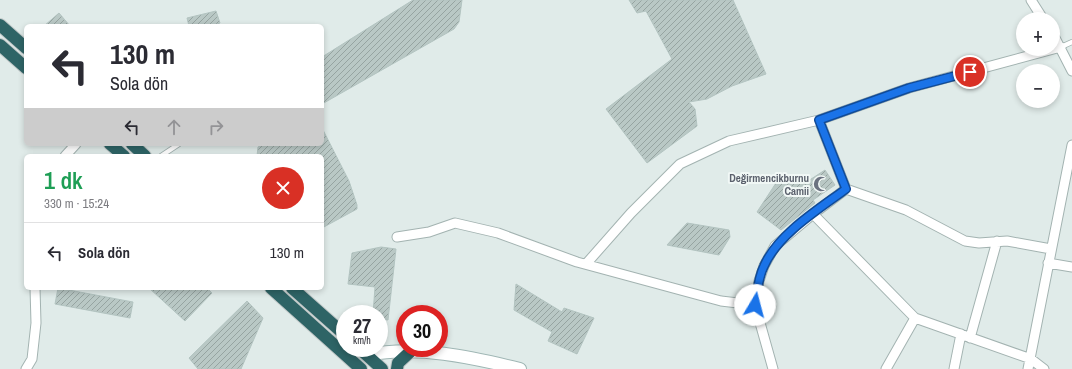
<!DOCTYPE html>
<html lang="tr">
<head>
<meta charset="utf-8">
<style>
  :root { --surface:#fff; --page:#f2f2f3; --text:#2b2b33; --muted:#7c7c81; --line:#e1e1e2 }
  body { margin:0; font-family:"Archivo Narrow",sans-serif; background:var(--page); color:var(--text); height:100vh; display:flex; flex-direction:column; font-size:15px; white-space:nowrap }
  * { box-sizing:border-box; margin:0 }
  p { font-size:13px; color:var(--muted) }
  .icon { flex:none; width:22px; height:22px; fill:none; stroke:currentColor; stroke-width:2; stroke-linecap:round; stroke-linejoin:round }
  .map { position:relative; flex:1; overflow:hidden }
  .side { position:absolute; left:24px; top:154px; width:300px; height:136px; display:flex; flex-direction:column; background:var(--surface); border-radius:6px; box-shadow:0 2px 6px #0003 }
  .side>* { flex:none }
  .hud { position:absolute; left:24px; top:24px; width:300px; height:122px; border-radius:6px; box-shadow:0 2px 6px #0003; background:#fff; color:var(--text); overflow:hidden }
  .buttons { position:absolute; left:1016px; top:12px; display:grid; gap:8px }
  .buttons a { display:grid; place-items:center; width:44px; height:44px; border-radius:50%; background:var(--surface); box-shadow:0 2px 6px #0003; font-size:20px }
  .speed { position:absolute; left:336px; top:305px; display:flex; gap:8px; font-size:20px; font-weight:700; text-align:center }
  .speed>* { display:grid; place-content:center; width:52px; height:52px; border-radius:50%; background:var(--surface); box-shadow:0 2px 6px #0003; line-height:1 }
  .speed small { font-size:10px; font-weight:400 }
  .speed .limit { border:6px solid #d22; background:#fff; color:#111 }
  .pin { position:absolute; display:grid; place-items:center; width:34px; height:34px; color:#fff; margin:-17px; border:2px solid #fff; border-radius:50%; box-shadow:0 1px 4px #0007 }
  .me { position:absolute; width:44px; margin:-22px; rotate:8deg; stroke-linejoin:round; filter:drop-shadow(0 0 3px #0008) }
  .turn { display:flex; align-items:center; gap:14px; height:84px; padding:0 20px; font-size:18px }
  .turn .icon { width:52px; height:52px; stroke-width:2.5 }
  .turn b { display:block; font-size:28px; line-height:34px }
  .lanes { display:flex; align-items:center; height:38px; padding:0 20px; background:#0003; justify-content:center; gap:20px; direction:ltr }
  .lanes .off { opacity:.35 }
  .round { display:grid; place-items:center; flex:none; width:42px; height:42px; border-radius:21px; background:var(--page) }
  .overview { display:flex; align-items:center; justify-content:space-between; height:68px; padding:0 20px }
  h1 { font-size:24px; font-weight:600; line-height:30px; color:#1e9e55 }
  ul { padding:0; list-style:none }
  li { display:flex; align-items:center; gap:12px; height:60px; padding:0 20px; border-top:1px solid var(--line) }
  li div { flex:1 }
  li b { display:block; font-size:15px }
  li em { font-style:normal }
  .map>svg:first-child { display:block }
  .building { fill:url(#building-hatch); stroke:#b3c4c1 }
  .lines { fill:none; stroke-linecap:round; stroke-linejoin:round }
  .lane-casing { stroke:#a3b3b1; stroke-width:6 }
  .street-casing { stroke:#a3b3b1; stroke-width:11 }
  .secondary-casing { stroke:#9fb6b4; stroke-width:14 }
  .highway-casing { stroke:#c1c8c8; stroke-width:14 }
  .lane { stroke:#fff; stroke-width:4.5 }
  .street { stroke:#fff; stroke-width:9 }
  .secondary { stroke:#fff; stroke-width:12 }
  .highway { stroke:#2e6466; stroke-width:12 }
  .route-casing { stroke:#114b97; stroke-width:10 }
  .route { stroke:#1a73e8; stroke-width:7 }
  .labels { text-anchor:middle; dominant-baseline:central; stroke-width:4; stroke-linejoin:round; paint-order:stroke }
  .worship-label { font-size:11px; font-weight:bold; fill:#5b616d; stroke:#f1f8f6; text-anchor:end }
</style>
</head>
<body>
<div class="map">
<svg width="1072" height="369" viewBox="0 0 1072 369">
  <defs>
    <pattern id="building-hatch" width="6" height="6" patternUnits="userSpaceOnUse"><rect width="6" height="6" fill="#b9c8c5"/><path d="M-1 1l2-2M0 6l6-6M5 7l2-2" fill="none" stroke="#96a4a1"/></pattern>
  </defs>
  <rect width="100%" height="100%" fill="#e0ebe9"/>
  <!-- building -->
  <path class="building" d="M413,0H462L459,22L454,29L322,104V57Z
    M629,0H733L766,74L732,86L707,99L689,102L695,109L697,126L647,163L606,109L672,59L646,11L637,13Z
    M216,11L220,23L211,26H189L187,18Z
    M59,13L70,26H44Z
    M322,128L349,181L357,205V209L322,228V156H257L258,147L264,144H322Z
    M825,170L835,185L813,200L815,203L781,230L757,212L776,183L801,176L805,183Z
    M687,223L729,230L730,237L719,255L667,245Z
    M381,247L396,249L388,320L379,319V314H373L375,287L348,284L352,253Z
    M516,284L562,312L564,308L594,318L577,354L548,341L552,332L514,310Z
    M58,288L133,302L130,318L55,304Z
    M149,288H207L212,293L185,321Z
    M247,301L263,318L241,369H198L189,358Z"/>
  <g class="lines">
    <!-- lane casing -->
    <g class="lane-casing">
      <path id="lane" d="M1061,47L1072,42
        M161,156L179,144"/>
    </g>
    <!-- street casing -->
    <g class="street-casing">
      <path id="street" d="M1031,0L1043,19
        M1053,34L1072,71
        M819,120L846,189L906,210L965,241L979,243L1007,241L1051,249
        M65,156L76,144
        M813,214L915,318L1031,359L1044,369
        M397,237L429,232L455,223L498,233L577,262L721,301L755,305
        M1048,263L1072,267
        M586,264L631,213L680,164L729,141L819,120L909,88L1061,47
        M970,338L997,241
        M26,369L32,359L36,323L35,288
        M773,369L755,305L759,281L764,266L775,246L813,214L846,189
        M886,369L915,318
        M954,369L961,334
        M1028,369L1072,145"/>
    </g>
    <!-- secondary casing -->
    <g class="secondary-casing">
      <path id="secondary" d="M367,355C417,345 471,357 520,369"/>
    </g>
    <!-- highway casing -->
    <g class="highway-casing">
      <path id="highway" d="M0,25L26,48
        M0,45L26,68
        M110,144L124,156
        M132,144L145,156
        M271,288L361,369
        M292,288L345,335
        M359,348L382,369
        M397,369L398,363L411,351"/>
    </g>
    <!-- lane -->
    <use href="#lane" class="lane"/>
    <!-- street -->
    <use href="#street" class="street"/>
    <!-- secondary -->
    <use href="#secondary" class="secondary"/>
    <!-- highway -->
    <use href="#highway" class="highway"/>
  </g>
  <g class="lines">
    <!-- route casing -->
    <g class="route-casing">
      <path id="route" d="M755,305C757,292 758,278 764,266C778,234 819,209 846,189L819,120L909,88L970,72"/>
    </g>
    <!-- route -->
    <use href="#route" class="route"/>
  </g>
  <!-- icons -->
  <defs>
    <g id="mosque-bare" transform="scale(1.2)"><path d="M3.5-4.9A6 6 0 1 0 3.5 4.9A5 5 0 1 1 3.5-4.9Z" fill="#6b7280" stroke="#f1f8f6" stroke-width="2.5" paint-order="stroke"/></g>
  </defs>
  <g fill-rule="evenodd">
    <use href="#mosque-bare" x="821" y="184"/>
  </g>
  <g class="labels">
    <!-- worship labels -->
    <g class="worship-label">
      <text x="809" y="178">Değirmencikburnu<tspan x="809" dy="13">Camii</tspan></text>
    </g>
  </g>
</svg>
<div class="buttons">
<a>+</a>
<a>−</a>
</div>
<div class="speed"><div>27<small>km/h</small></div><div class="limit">30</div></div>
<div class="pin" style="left:970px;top:72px;background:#d93025"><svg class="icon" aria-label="arrive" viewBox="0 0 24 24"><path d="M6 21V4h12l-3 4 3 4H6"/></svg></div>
<svg class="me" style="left:755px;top:305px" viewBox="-20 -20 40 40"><circle r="19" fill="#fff"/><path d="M0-13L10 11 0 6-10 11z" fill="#1a73e8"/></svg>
<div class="hud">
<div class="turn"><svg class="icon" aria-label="left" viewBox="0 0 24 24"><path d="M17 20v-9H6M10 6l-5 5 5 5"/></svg><div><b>130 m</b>Sola dön</div></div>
<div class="lanes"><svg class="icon" aria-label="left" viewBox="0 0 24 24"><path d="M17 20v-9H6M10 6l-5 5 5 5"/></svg><svg class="icon off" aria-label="ahead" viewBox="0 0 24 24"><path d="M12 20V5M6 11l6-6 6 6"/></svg><svg class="icon off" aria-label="right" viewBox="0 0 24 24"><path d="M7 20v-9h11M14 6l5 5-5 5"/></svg></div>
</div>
<section class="side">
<div class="overview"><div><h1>1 dk</h1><p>330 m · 15:24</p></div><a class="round" style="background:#d93025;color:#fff"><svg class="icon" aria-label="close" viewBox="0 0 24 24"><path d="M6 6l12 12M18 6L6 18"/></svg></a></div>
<ul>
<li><svg class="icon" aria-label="left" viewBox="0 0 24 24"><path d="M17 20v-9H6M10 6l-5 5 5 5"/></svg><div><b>Sola dön</b></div><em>130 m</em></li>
</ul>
</section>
</div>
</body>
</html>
